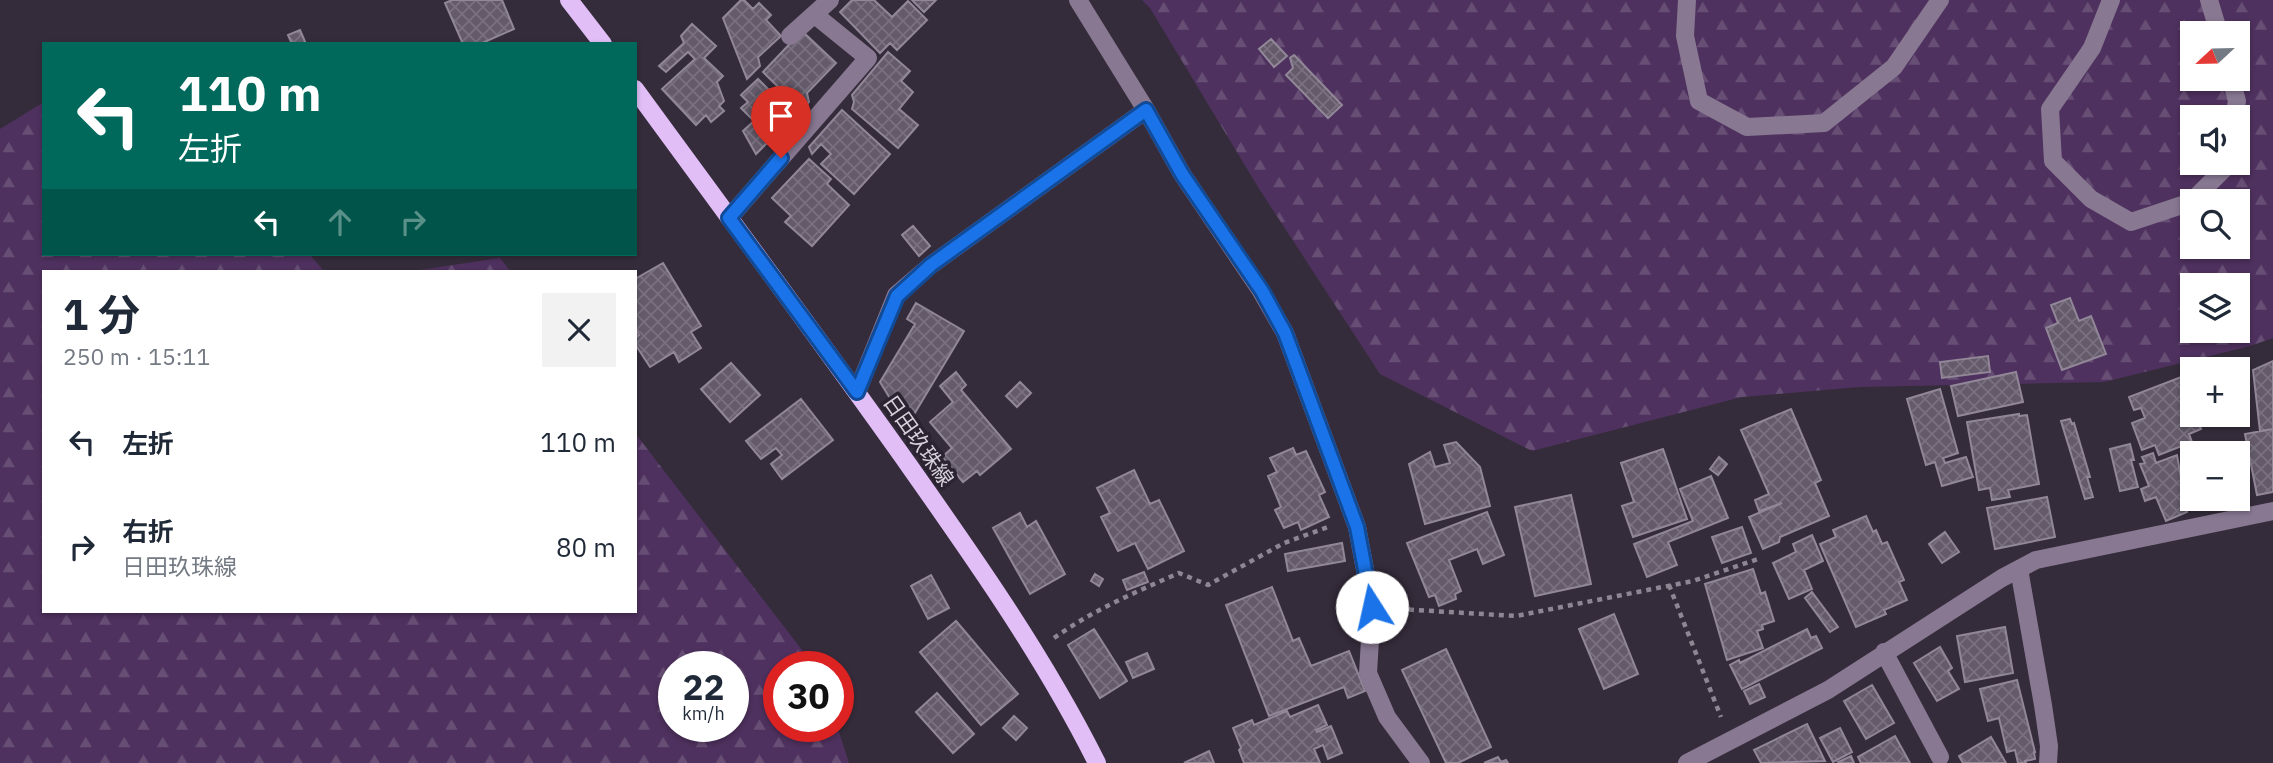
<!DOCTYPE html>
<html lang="ja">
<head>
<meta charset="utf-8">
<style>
  :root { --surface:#fff; --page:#f2f2f3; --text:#1f2937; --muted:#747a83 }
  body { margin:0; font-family:"IBM Plex Sans","Noto Sans JP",sans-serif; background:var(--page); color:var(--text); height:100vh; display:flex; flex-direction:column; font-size:26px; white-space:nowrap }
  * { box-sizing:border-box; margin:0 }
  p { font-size:23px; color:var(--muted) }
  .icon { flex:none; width:38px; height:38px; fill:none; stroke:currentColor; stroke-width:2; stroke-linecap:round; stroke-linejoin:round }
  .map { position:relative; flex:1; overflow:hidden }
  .drawer { position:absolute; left:42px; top:270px; width:595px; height:343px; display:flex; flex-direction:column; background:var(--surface); border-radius:0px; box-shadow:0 2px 5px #0004 }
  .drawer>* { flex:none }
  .hud { position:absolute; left:42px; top:42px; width:595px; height:214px; border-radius:0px; box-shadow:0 2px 5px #0004; background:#00695c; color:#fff; overflow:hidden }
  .needle { width:46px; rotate:248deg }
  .buttons { position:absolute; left:2180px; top:21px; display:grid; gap:14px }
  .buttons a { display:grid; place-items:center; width:70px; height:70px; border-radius:0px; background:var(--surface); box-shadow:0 2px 5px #0004; font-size:35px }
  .speed { position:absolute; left:658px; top:651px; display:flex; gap:14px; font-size:35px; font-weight:700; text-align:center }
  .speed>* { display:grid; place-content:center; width:91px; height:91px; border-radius:50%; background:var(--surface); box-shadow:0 2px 5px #0004; line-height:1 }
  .speed small { font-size:18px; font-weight:400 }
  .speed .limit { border:10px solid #d22; background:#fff; color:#111 }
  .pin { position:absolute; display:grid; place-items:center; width:60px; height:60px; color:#fff; margin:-72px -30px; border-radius:50% 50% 50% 0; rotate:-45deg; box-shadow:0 0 7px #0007 }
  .pin .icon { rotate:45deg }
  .me { position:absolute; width:77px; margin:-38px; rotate:350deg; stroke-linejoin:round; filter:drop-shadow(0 0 5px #0008) }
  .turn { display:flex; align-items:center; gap:24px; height:147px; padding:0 21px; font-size:32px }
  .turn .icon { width:91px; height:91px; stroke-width:2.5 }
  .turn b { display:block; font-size:49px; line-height:60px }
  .lanes { display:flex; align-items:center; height:66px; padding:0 21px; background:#0003; justify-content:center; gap:35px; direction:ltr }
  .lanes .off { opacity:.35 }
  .round { display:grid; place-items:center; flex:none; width:74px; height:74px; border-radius:0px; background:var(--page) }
  .headline { display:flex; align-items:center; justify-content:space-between; height:119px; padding:0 21px }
  h1 { font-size:42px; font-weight:700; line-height:52px }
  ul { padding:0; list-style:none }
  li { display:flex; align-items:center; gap:21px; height:105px; padding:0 21px }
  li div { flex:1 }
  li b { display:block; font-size:26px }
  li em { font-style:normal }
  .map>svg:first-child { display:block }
  .forest { fill:url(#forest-firs); fill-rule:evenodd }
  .building { fill:url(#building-cross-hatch); stroke:#918798; stroke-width:2 }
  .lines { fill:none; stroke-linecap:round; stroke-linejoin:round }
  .path { stroke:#8e8693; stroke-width:4.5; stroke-dasharray:5 5; stroke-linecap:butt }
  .minor { stroke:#887892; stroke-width:18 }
  .major { stroke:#e1bef6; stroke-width:18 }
  .route-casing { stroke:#114b97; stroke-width:18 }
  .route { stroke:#1a73e8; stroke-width:12 }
  .labels { text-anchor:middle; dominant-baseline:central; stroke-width:7; stroke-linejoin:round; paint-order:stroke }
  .street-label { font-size:21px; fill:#d7d1db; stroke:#2b2331 }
</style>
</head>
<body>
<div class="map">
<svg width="2273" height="763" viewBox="0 0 2273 763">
  <defs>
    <pattern id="forest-firs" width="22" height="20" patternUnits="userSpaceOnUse" patternTransform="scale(1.75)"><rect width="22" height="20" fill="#4e315e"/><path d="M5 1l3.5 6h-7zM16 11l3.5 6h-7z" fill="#674e74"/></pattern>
    <pattern id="building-cross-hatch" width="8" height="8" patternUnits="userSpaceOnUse" patternTransform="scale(1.75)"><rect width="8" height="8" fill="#645a6a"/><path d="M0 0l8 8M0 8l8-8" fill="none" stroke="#79717f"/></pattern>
  </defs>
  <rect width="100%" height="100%" fill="#352c3b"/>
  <!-- forest -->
  <path class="forest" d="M1142,0H2273V338L2250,346L2104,382L1859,387L1742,397L1532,451L1380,374L1258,187L1150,8ZM2193,33H2238V79H2193ZM2193,117H2238V163H2193ZM2193,201H2238V247H2193ZM2193,285H2238V331H2193Z
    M44,102V254H309L324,271H44V611H635V433L815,667H779V726H837L849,763H0V129ZM674,667H733V726H674Z
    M500,258L510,271H413Z"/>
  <!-- building -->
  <path class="building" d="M452,0H502L514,29L480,44H463L445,3Z
    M741,0H744L753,9L759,3L771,15L766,20L781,36L758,57L760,66L747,79L723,18Z
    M852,0H874L892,17L908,1L927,20L897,50L890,43L880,53L840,12Z
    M912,0H936L924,12Z
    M692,24L716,46L704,58L723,76L717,82L724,101L719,106L724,111L711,122L706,115L696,125L662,89L695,59L688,52L666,72L659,66L684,43L681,36Z
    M300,30L306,44H292L288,35Z
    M802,31L836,63L807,93L809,102L802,110L763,72Z
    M1271,39L1287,56L1274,67L1259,49Z
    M888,52L910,71L901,81L913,92L899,109L918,125L898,148L852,109L854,102L852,95Z
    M1294,55L1342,105L1328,118L1286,75L1293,68L1290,58Z
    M758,79L781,102L775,108L788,122L756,154L743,131L754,121L741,108L748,102L741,95Z
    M842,110L890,154L854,194L821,164L831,154L821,144L812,154L809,147Z
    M809,159L831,179L827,184L849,205L812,246L785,222L791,216L772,198Z
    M913,226L930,246L919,256L902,235Z
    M663,263L701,326L691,332L701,348L679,362L674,352L650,367L635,344V338L639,335L635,328V279Z
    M2070,298L2079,321L2091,316L2106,354L2062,370L2046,328L2058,323L2051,305Z
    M916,303L964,331L907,426L880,382L915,324L907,319Z
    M1988,356L1990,372L1942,378L1940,362Z
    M2273,361V429L2260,431L2253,370Z
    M731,363L760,395L730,422L701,389Z
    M956,372L966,385L961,390L1011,449L980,475L977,471L963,482L942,457L952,448L930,422L953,402L940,386Z
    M2016,372L2023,402L1958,416L1951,386Z
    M2189,374L2193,383V400L2189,401L2193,415H2195L2201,429L2189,434L2192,442L2159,455L2155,445L2142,450L2132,423L2145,418L2141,408L2134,410L2129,397Z
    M1020,382L1031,393L1017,407L1006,396Z
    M1940,389L1958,453L1943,458L1945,463L1966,457L1973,477L1942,486L1935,462L1926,465L1907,399Z
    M801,399L833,440L782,479L771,464L782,455L776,448L761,459L746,441Z
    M1791,409L1821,480L1815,483L1829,516L1780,537L1779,542L1763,549L1749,517L1782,503L1759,511L1755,500L1769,494L1741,430Z
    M2019,414V416L2027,415L2039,484L2008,490L2010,497L1992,500L1990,488L1979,490L1967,422Z
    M2070,419L2072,424L2074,423L2090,477H2087L2093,497L2085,499L2061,421Z
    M2273,429V492L2257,495L2245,434Z
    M1456,442L1480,467L1490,506L1425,524L1409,464L1430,452L1435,467L1450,463L1444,445Z
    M2130,444L2134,460H2131L2138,487L2120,491L2110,449Z
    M1293,448L1296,455L1306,451L1325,492L1319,495L1329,517L1301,530L1298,522L1284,528L1275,510L1281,507L1268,476L1277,472L1270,458Z
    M1663,449L1687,519L1633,537L1622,506L1634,502L1621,463Z
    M2153,453L2156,463L2177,455L2187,512L2166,521L2156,497L2145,501L2141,489L2149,486L2140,464L2145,463L2142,457Z
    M1719,457L1727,464L1718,475L1710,469Z
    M1134,470L1150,504L1159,500L1184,551L1148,569L1135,543L1118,551L1101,517L1110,513L1097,488Z
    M1711,476L1728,518L1668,542L1677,565L1647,577L1634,544L1693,521L1680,489Z
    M1571,495L1591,584L1535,596L1515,507Z
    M2047,497L2055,537L1995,549L1987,508Z
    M1487,512L1504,555L1483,564L1477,549L1449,560L1461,591L1455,594L1456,599L1439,606L1435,595L1429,597L1407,543Z
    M1020,513L1027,527L1036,521L1065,574L1030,594L993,528Z
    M1866,516L1873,532L1876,530L1882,544L1887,542L1904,580L1899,582L1907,600L1884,610L1886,614L1856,627L1820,544L1836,537L1833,530Z
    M1742,527L1751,553L1722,563L1712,537Z
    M1945,532L1959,552L1942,563L1929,544Z
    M1812,535L1823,561L1804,570L1812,589L1789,599L1773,563L1796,552L1793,544Z
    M1342,543L1345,561L1288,571L1285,554Z
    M1753,569L1761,594L1765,592L1774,621L1762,625L1763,629L1757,631L1763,648L1727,660L1705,584Z
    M1144,572L1148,582L1127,590L1123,580Z
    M1095,574L1103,579L1099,586L1091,581Z
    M931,575L949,608L928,619L911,586Z
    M1272,587L1293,641L1299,638L1311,666L1349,651L1365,691L1348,698L1344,687L1269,716L1226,605Z
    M1812,592L1838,627L1830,632L1805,598Z
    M1614,614L1638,674L1604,689L1579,629Z
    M956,621L1018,694L981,725L920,652Z
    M2005,627L2013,673L1965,682L1957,636Z
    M1094,629L1127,681L1100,698L1068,645Z
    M1807,629L1811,638L1816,636L1822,648L1742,689L1730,665L1739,660L1740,663Z
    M1940,647L1952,668L1948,671L1959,689L1937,701L1914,663Z
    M1446,649L1491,747L1458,763H1446L1402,670Z
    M1147,653L1154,669L1133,678L1126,662Z
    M2017,680L2035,752H2034L2035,759L2025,761L2026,763H2018L2015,750L2007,752L1999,718L1988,721L1980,689Z
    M1759,684L1765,697L1750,704L1744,691Z
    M1872,685L1894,723L1866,739L1844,701Z
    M937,693L974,734L953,753L916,712Z
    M1318,705L1327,725L1316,730L1317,732L1331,726L1342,753L1328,759L1323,745L1314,749L1320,763H1244L1239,750L1241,748L1233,728L1252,720L1254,725L1287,711L1290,717Z
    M1014,716L1027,728L1016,740L1003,728Z
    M1807,724L1825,761L1761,763L1754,750Z
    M1840,728L1852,752L1833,762L1820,738Z
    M1895,736L1910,763H1861L1858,757Z
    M1991,737L2006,763H1963L1959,756Z
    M1209,751L1214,763H1184Z
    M1851,756L1854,763H1839L1838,762Z
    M1498,757L1501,762L1506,760L1508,763H1484Z"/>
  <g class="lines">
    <!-- path -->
    <path class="path" d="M1669,585L1721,717
      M1399,609L1516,616L1693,581L1758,559
      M1054,638C1093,610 1136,592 1179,573L1208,585L1284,543L1328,527"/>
    <!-- minor -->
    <path class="minor" d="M1078,0L1146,110L1182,174L1261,291L1285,333L1357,527L1372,607L1368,673L1387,717L1421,763
      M1687,0L1685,36L1699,101L1747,127L1824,123L1894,67L1940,0
      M2111,0L2092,48L2050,109L2053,161L2091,199L2131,222L2191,202L2224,169L2225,163
      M2209,0L2219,33
      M790,36L830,0
      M2231,79L2237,101L2234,117
      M729,218L868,58L815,15
      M857,392L896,295L931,265L1146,110
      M2019,569L2043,705L2049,746L2048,763
      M1884,652L1940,757
      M1687,763L1828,690L2002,578L2036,560L2273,511"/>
    <!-- major -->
    <path class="major" d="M569,0L603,44
      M635,89C727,215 820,340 910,467C977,562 1045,659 1097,763"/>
  </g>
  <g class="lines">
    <!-- route casing -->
    <g class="route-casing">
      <path id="route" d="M781,158L729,218L857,392L897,296L931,265L1146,110L1182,174L1262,291L1285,333L1357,527L1372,607"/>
    </g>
    <!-- route -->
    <use href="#route" class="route"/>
  </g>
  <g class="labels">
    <!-- street labels -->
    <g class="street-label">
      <text transform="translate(919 440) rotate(55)">日田玖珠線</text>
    </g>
  </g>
</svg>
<div class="buttons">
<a><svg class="needle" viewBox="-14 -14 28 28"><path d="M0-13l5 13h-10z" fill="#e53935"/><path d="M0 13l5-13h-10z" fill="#747a83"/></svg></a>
<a><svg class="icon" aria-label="sound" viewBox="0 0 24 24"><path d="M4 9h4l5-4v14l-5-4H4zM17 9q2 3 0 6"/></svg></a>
<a><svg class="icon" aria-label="search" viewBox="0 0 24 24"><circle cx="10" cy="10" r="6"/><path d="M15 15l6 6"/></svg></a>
<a><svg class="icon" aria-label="layers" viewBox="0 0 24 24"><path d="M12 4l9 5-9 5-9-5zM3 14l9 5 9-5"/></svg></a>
<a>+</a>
<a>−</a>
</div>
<div class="speed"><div>22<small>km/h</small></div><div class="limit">30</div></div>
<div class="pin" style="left:781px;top:158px;background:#d93025"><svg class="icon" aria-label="arrive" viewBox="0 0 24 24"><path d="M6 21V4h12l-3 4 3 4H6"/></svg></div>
<svg class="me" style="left:1372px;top:607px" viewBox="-20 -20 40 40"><circle r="19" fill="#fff"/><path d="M0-13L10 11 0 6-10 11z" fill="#1a73e8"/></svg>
<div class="hud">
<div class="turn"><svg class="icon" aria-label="left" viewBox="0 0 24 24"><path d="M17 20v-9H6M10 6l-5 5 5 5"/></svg><div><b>110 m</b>左折</div></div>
<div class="lanes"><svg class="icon" aria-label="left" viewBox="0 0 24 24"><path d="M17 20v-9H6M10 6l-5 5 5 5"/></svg><svg class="icon off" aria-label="ahead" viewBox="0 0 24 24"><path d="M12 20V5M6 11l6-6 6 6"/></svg><svg class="icon off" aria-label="right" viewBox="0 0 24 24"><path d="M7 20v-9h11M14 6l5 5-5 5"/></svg></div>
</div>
<section class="drawer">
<div class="headline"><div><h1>1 分</h1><p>250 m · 15:11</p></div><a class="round"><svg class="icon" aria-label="close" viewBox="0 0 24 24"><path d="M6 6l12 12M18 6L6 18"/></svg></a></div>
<ul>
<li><svg class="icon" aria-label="left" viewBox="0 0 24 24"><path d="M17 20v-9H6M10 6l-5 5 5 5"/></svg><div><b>左折</b></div><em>110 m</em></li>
<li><svg class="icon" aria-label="right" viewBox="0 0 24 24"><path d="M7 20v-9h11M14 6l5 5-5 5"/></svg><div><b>右折</b><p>日田玖珠線</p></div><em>80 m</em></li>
</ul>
</section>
</div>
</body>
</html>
